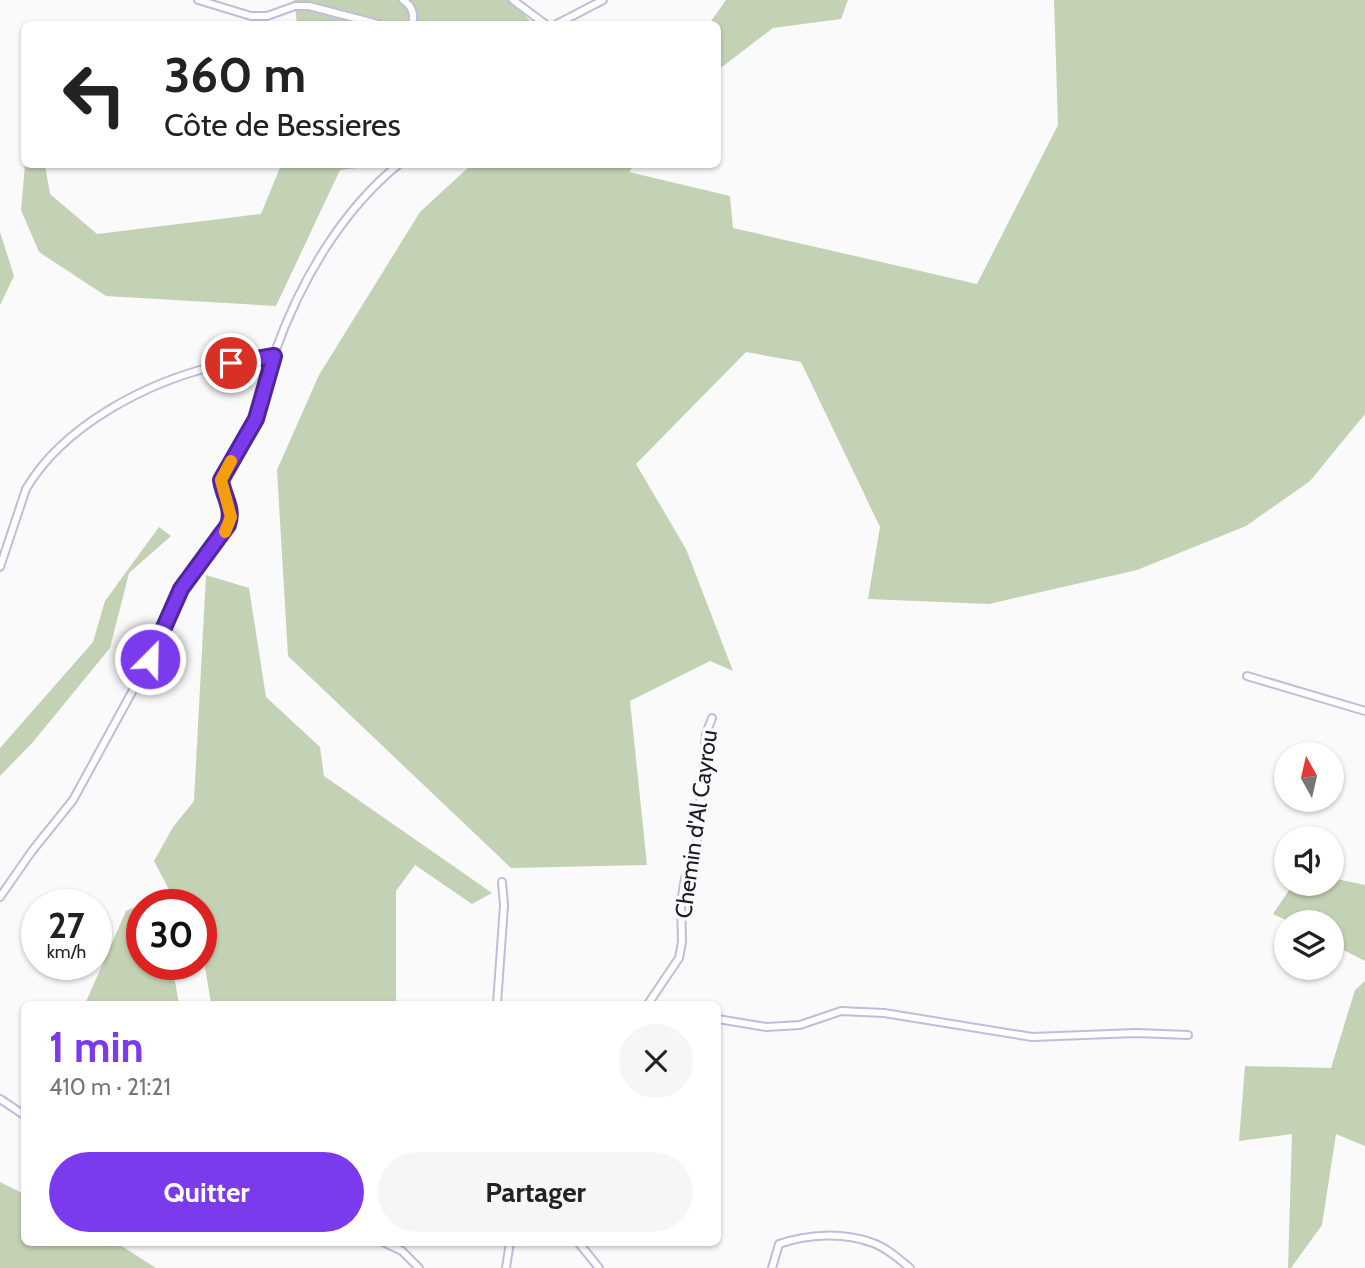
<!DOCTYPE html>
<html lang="fr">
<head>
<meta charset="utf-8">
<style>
  :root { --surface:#fff; --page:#f6f6f6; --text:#222; --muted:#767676; --accent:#7c3aed }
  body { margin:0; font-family:Cabin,sans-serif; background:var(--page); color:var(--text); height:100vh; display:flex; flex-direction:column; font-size:26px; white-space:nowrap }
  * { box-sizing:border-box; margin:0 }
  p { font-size:23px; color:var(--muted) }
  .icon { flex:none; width:38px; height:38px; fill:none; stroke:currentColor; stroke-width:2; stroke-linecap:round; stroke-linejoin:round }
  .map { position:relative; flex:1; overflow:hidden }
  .side { position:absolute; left:21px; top:1001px; width:700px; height:245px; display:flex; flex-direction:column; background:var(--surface); border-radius:10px; box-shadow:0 2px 5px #0004 }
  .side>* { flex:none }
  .top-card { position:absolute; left:21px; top:21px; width:700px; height:147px; border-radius:10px; box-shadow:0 2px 5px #0004; background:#fff; color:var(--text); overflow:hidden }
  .needle { width:46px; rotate:352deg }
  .fabs { position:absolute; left:1274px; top:742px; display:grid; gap:14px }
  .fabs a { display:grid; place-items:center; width:70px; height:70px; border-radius:50%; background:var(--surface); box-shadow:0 2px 5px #0004; font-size:35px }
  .speed { position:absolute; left:21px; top:889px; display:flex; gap:14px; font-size:35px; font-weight:700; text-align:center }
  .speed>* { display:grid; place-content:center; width:91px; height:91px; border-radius:50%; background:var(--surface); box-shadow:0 2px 5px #0004; line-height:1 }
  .speed small { font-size:18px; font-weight:400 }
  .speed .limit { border:10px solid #d22; background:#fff; color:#111 }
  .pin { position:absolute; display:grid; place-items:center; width:60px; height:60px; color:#fff; margin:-30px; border:4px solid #fff; border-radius:50%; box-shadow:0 2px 7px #0007 }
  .me { position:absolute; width:77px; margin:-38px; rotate:23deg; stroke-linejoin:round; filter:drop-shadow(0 0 5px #0008) }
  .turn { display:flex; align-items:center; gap:24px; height:147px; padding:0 28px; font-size:32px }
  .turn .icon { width:91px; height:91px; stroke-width:2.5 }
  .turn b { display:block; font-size:49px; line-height:60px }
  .round { display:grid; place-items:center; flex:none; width:74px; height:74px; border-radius:37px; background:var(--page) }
  .overview { display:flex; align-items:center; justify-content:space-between; height:119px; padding:0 28px }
  h1 { font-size:42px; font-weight:700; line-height:52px; color:var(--accent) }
  .primary-button { display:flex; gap:14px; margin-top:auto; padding:14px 28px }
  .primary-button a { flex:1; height:80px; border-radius:42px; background:var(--accent); color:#fff; font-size:28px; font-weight:700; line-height:80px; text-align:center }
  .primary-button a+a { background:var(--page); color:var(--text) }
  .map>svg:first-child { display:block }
  .green { fill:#c3d2b4 }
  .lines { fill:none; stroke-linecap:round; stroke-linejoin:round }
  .street-casing { stroke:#c1bcde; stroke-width:10 }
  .street { stroke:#fff; stroke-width:6 }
  .route-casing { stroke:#51269a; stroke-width:18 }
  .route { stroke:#7c3aed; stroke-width:12 }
  .slow { stroke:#f59e0b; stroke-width:12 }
  .labels { text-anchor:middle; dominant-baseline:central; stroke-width:7; stroke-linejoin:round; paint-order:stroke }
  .street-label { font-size:23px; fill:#1c1a27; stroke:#fafafa }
</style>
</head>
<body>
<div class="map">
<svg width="1365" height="1268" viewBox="0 0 1365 1268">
  <rect width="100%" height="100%" fill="#fafafa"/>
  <!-- green -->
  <path class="green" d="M294,0H511L533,24H297Z
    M726,0H848L841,19L773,28L718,70V24H709Z
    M1054,0H1365V414L1310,481L1246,526L1137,570L989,604L868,599L880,527L801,362L746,352L636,464L686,549L733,671L710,661L630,701L647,865L511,868L288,656L277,470L319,375L420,212L471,165H634L629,172L730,196L733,228L977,284L1058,125Z
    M25,165H45L50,194L97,234L261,214L281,165H381L340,170L276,306L106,296L39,252L21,210Z
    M0,232L14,276L0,305Z
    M159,527L171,536L129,573L110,648L33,742L0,776V748L93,642L105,601Z
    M206,575L249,588L266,697L320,747L324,776L492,893L472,904L415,865L396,891V1004H211L204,960L201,953V905H177L154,861L173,827L194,801Z
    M1332,878L1365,885V961L1332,944V922H1290L1273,914L1293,884H1332Z
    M143,904L142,964H172L179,1004H85L126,911Z
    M1365,981V1146L1336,1134L1322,1225L1291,1268H1288L1292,1134L1239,1141L1245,1066L1331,1068L1355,990Z
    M0,1182L24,1194V1242L117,1243L156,1268H0Z"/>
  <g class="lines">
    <!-- street casing -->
    <g class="street-casing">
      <path id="street" d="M198,0L251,16H267L295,6H309L378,24
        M403,0C412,6 415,14 412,24
        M513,0L545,24
        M557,24L603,0
        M0,567L26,489C63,426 145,383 215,366C234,361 254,359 273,356
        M1247,676L1365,711
        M0,897L32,851L73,800L150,659L181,589L228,525C234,508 223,496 221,480C228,458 247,440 256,419C266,398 267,374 275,352C300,282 341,211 399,164
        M497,1004L504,905L502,882
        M648,1004L679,958L682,942L681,903L685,878L695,863L706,734L712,718
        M718,1019L766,1027L800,1025L841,1011L884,1013L1032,1037L1136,1033L1188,1035
        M0,1099L24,1115
        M383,1242L402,1251L419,1268
        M578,1242L599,1268
        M506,1268L510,1242
        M772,1268L779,1244C808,1234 843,1232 873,1243C887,1248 899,1259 910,1268"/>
    </g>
    <!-- street -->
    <use href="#street" class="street"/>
  </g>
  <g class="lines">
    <!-- route casing -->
    <g class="route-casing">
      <path id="route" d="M150,659L181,589L228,525C234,508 223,496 221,480L256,419L274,356L231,363"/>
    </g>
    <!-- route -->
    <use href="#route" class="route"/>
    <!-- slow -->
    <path class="slow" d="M225,532L231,517L221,480L231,461"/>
  </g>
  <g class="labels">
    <!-- street labels -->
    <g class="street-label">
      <text transform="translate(696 824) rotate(-82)">Chemin d'Al Cayrou</text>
    </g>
  </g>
</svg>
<div class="fabs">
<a><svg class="needle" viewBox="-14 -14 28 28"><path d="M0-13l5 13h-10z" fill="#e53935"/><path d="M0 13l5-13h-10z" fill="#767676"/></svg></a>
<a><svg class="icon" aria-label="sound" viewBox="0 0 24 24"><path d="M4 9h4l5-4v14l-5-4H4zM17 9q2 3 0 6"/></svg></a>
<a><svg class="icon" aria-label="layers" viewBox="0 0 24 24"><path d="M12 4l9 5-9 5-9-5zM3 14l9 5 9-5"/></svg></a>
</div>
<div class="speed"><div>27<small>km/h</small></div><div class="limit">30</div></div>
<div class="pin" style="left:231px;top:363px;background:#d93025"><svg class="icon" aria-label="arrive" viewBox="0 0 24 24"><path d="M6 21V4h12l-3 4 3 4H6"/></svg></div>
<svg class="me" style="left:150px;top:659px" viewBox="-20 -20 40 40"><circle r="17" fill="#7c3aed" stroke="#fff" stroke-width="3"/><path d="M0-11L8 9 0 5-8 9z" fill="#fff"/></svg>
<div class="top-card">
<div class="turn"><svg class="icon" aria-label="left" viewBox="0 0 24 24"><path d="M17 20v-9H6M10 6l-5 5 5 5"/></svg><div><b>360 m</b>Côte de Bessieres</div></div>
</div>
<section class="side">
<div class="overview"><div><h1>1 min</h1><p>410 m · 21:21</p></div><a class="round"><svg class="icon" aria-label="close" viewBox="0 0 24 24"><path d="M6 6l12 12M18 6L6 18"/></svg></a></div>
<div class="primary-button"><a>Quitter</a><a>Partager</a></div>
</section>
</div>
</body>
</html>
